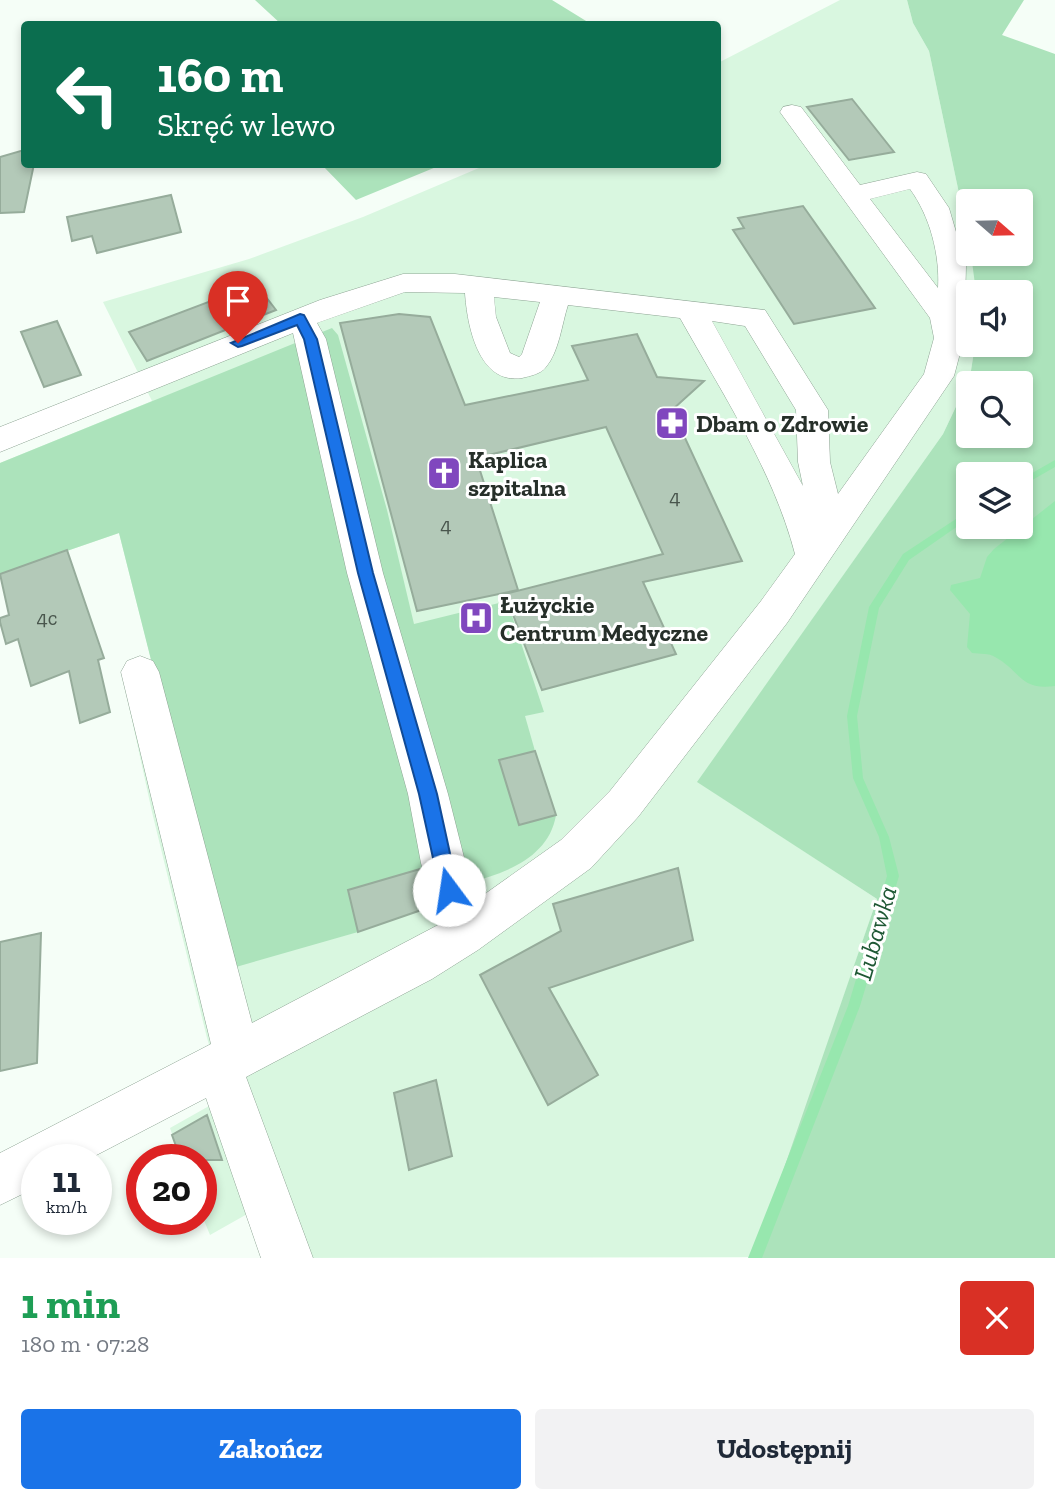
<!DOCTYPE html>
<html lang="pl">
<head>
<meta charset="utf-8">
<style>
  :root { --surface:#fff; --page:#f2f2f3; --text:#1f2937; --muted:#747a83; --accent:#1a73e8 }
  body { margin:0; font-family:"Zilla Slab",serif; background:var(--page); color:var(--text); height:100vh; display:flex; flex-direction:column; font-size:26px; white-space:nowrap }
  * { box-sizing:border-box; margin:0 }
  p { font-size:23px; color:var(--muted) }
  .icon { flex:none; width:38px; height:38px; fill:none; stroke:currentColor; stroke-width:2; stroke-linecap:round; stroke-linejoin:round }
  .map { position:relative; height:1258px; overflow:hidden }
  .panel { display:flex; flex-direction:column; background:var(--surface); flex:1 }
  .panel>* { flex:none }
  .banner { position:absolute; left:21px; top:21px; width:700px; height:147px; border-radius:7px; box-shadow:0 4px 10px #0003; background:#0b6e4f; color:#fff; overflow:hidden }
  .needle { width:46px; rotate:110deg }
  .buttons { position:absolute; left:956px; top:189px; display:grid; gap:14px }
  .buttons a { display:grid; place-items:center; width:77px; height:77px; border-radius:7px; background:var(--surface); box-shadow:0 4px 10px #0003; font-size:35px }
  .speed { position:absolute; left:21px; top:1144px; display:flex; gap:14px; font-size:35px; font-weight:700; text-align:center }
  .speed>* { display:grid; place-content:center; width:91px; height:91px; border-radius:50%; background:var(--surface); box-shadow:0 4px 10px #0003; line-height:1 }
  .speed small { font-size:18px; font-weight:400 }
  .speed .limit { border:10px solid #d22; background:#fff; color:#111 }
  .pin { position:absolute; display:grid; place-items:center; width:60px; height:60px; color:#fff; margin:-72px -30px; border-radius:50% 50% 50% 0; rotate:-45deg; box-shadow:0 0 7px #0007 }
  .pin .icon { rotate:45deg }
  .me { position:absolute; width:77px; margin:-38px; rotate:346deg; stroke-linejoin:round; filter:drop-shadow(0 0 5px #0008) }
  .turn { display:flex; align-items:center; gap:24px; height:147px; padding:0 21px; font-size:32px }
  .turn .icon { width:91px; height:91px; stroke-width:2.5 }
  .turn b { display:block; font-size:49px; line-height:60px }
  .round { display:grid; place-items:center; flex:none; width:74px; height:74px; border-radius:7px; background:var(--page) }
  .overview { display:flex; align-items:center; justify-content:space-between; height:119px; padding:0 21px }
  h1 { font-size:42px; font-weight:700; line-height:52px; color:#1e9e55 }
  .action { display:flex; gap:14px; margin-top:auto; padding:14px 21px }
  .action a { flex:1; height:80px; border-radius:7px; background:var(--accent); color:#fff; font-size:28px; font-weight:700; line-height:80px; text-align:center }
  .action a+a { background:var(--page); color:var(--text) }
  .map>svg:first-child { display:block }
  .built { fill:#d9f7e0 }
  .green { fill:#ace3bb; fill-rule:evenodd }
  .water { fill:#97e7ae }
  .lines { fill:none; stroke-linecap:round; stroke-linejoin:round }
  .stream { fill:#97e7ae; fill-rule:evenodd }
  .building { fill:#b3c9b8; stroke:#96ac9b; stroke-width:2 }
  .minor-casing { stroke:#8ea494; stroke-width:1 }
  .minor { fill:#fff; fill-rule:evenodd }
  .route { fill:#1a73e8; stroke:#114b97; stroke-width:2 }
  .labels { text-anchor:middle; dominant-baseline:central; stroke-width:6; stroke-linejoin:round; paint-order:stroke }
  .number-label { font-size:21px; fill:#49564d }
  .poi-label { font-size:24px; font-weight:bold; fill:#262f29; stroke:#fff; text-anchor:start }
  .water-label { font-size:26px; font-style:italic; fill:#1e5834; stroke:#fff }
</style>
</head>
<body>
<div class="map">
<svg width="1055" height="1258" viewBox="0 0 1055 1258">
  <rect width="100%" height="100%" fill="#f5fef7"/>
  <!-- built -->
  <path class="built" d="M840,0H907L913,23L929,51L968,236V254H971L975,269L976,292H968V345H975L970,377L943,434L698,782L877,899L755,1257L266,1258L249,1213L210,1235L201,1213V1160H181L170,1128L225,1097L207,1038L152,812L122,674L152,663L119,533L0,574V463L152,401L103,302L249,259L363,217L486,165L718,164V63Z"/>
  <!-- green -->
  <path class="green" d="M255,0H552L591,24H281Z
    M907,0H1024L1002,35L1055,54V1258H753L877,899L697,782L943,434L970,377L975,345H1020V292H976L971,254H1020V201H968V236L929,51L913,23ZM968,383H1020V436H968ZM968,474H1020V527H968Z
    M322,165H441L356,200Z
    M332,328L338,335L387,510L414,624L507,601L544,712L525,716L535,751L499,761L519,825L556,815C549,858 504,874 467,883L464,857L348,890L358,932L229,969L119,533L0,574V463Z"/>
  <!-- water -->
  <path class="water" d="M1055,501V686C1020,691 1021,671 995,657C989,653 980,654 972,653L967,647L970,614L950,590L951,585L980,578L987,557L994,549Z"/>
  <g class="lines">
    <!-- stream -->
    <path class="stream" d="M1055,460V467L1020,487V480Z
      M968,511V519L909,560L879,608L857,716L863,778L889,837L899,876L860,1006L762,1258H748L848,1006L887,876L879,837L853,778L847,716L869,607L903,554Z"/>
  </g>
  <!-- building -->
  <path class="building" d="M852,99L894,152L849,160L807,107Z
    M24,150V164H34L24,212L0,213V157Z
    M171,195L181,232L97,253L92,236L72,241L67,217Z
    M803,206L875,308L794,324L733,230L744,228L738,218Z
    M256,284L276,310L147,361L129,332Z
    M399,314L430,317L465,405L588,380L572,346L637,334L657,377L704,381L672,410L742,561L643,582L676,654L542,690L505,594L663,554L606,427L476,458L518,590L417,611L340,323Z
    M57,321L81,375L44,387L21,332Z
    M67,550L104,658L98,660L110,712L80,723L69,671L31,686L18,639L6,644L0,622V618L9,615L0,574Z
    M535,751L556,815L519,825L499,760Z
    M678,868L693,940L549,988L598,1075L548,1105L480,975L561,931L553,904Z
    M420,869L430,907L358,932L348,890Z
    M41,933L37,1063L0,1071V942Z
    M436,1080L452,1156L409,1170L394,1093Z
    M207,1115L222,1160H181L172,1135Z"/>
  <g class="lines">
    <!-- minor casing -->
    <g class="minor-casing">
      <path id="minor" d="M792,105L801,107L860,185L917,172L926,174L949,208L966,266L965,303L959,317L964,338L954,376L787,623L638,817L591,868L478,950L432,979L246,1077L313,1258H261L206,1098L87,1160H37V1187L0,1205V1153L211,1044L121,672L127,661L140,656L153,661L159,672L252,1023L438,925L421,863L408,794L347,573L293,333L0,452V427L320,300L403,274H455L765,310L828,410L830,462L838,494L924,374L934,338L930,318L780,112L783,107ZM910,189C930,216 940,255 938,288L870,199ZM405,292L465,293C467,324 478,385 522,378C530,376 541,374 546,367C559,352 562,323 568,305L680,318C722,393 773,470 795,554L761,601L610,791L561,840L475,901L448,794L383,573L326,339L317,323ZM494,297L540,302L522,354L519,357L510,353L496,317ZM712,321L745,326L796,410L798,462L803,486Z"/>
    </g>
    <!-- minor -->
    <use href="#minor" class="minor"/>
  </g>
  <!-- route -->
  <path class="route" d="M300,314L304,315L317,339L373,573L437,794L458,890L456,896L449,899L443,896L440,890L419,794L358,573L304,339L297,325L242,346L238,347L231,343Z"/>
  <!-- icons -->
  <defs>
    <g id="pharmacy-square" transform="scale(1.75)"><rect x="-9" y="-9" width="18" height="18" rx="4" fill="#8047be" stroke="#fff"/><path d="M-2-6h4v4h4v4h-4v4h-4v-4h-4v-4h4Z" fill="#fff"/></g>
    <g id="church-square" transform="scale(1.75)"><rect x="-9" y="-9" width="18" height="18" rx="4" fill="#8047be" stroke="#fff"/><path d="M-1.2-6h2.4v3.5h3.3v2.4h-3.3V6h-2.4V-.1h-3.3v-2.4h3.3Z" fill="#fff"/></g>
    <g id="hospital-square" transform="scale(1.75)"><rect x="-9" y="-9" width="18" height="18" rx="4" fill="#8047be" stroke="#fff"/><path d="M-5-5h3v3.5h4V-5h3V5h-3V1.5h-4V5h-3Z" fill="#fff"/></g>
  </defs>
  <g fill-rule="evenodd">
    <use href="#pharmacy-square" x="672" y="423"/>
    <use href="#church-square" x="444" y="473"/>
    <use href="#hospital-square" x="476" y="618"/>
  </g>
  <g class="labels">
    <!-- number labels -->
    <g class="number-label">
      <text x="675" y="496">4</text>
      <text x="446" y="524">4</text>
      <text x="47" y="617">4c</text>
    </g>
    <!-- poi labels -->
    <g class="poi-label">
      <text x="696" y="423">Dbam o Zdrowie</text>
      <text x="468" y="459">Kaplica<tspan x="468" dy="28">szpitalna</tspan></text>
      <text x="500" y="604">Łużyckie<tspan x="500" dy="28">Centrum Medyczne</tspan></text>
    </g>
    <!-- water labels -->
    <g class="water-label">
      <text transform="translate(875 933) rotate(-74)">Lubawka</text>
    </g>
  </g>
</svg>
<div class="buttons">
<a><svg class="needle" viewBox="-14 -14 28 28"><path d="M0-13l5 13h-10z" fill="#e53935"/><path d="M0 13l5-13h-10z" fill="#747a83"/></svg></a>
<a><svg class="icon" aria-label="sound" viewBox="0 0 24 24"><path d="M4 9h4l5-4v14l-5-4H4zM17 9q2 3 0 6"/></svg></a>
<a><svg class="icon" aria-label="search" viewBox="0 0 24 24"><circle cx="10" cy="10" r="6"/><path d="M15 15l6 6"/></svg></a>
<a><svg class="icon" aria-label="layers" viewBox="0 0 24 24"><path d="M12 4l9 5-9 5-9-5zM3 14l9 5 9-5"/></svg></a>
</div>
<div class="speed"><div>11<small>km/h</small></div><div class="limit">20</div></div>
<div class="pin" style="left:238px;top:343px;background:#d93025"><svg class="icon" aria-label="arrive" viewBox="0 0 24 24"><path d="M6 21V4h12l-3 4 3 4H6"/></svg></div>
<svg class="me" style="left:449px;top:890px" viewBox="-20 -20 40 40"><circle r="19" fill="#fff"/><path d="M0-13L10 11 0 6-10 11z" fill="#1a73e8"/></svg>
<div class="banner">
<div class="turn"><svg class="icon" aria-label="left" viewBox="0 0 24 24"><path d="M17 20v-9H6M10 6l-5 5 5 5"/></svg><div><b>160 m</b>Skręć w lewo</div></div>
</div>
</div>
<section class="panel">
<div class="overview"><div><h1>1 min</h1><p>180 m · 07:28</p></div><a class="round" style="background:#d93025;color:#fff"><svg class="icon" aria-label="close" viewBox="0 0 24 24"><path d="M6 6l12 12M18 6L6 18"/></svg></a></div>
<div class="action"><a>Zakończ</a><a>Udostępnij</a></div>
</section>
</body>
</html>
